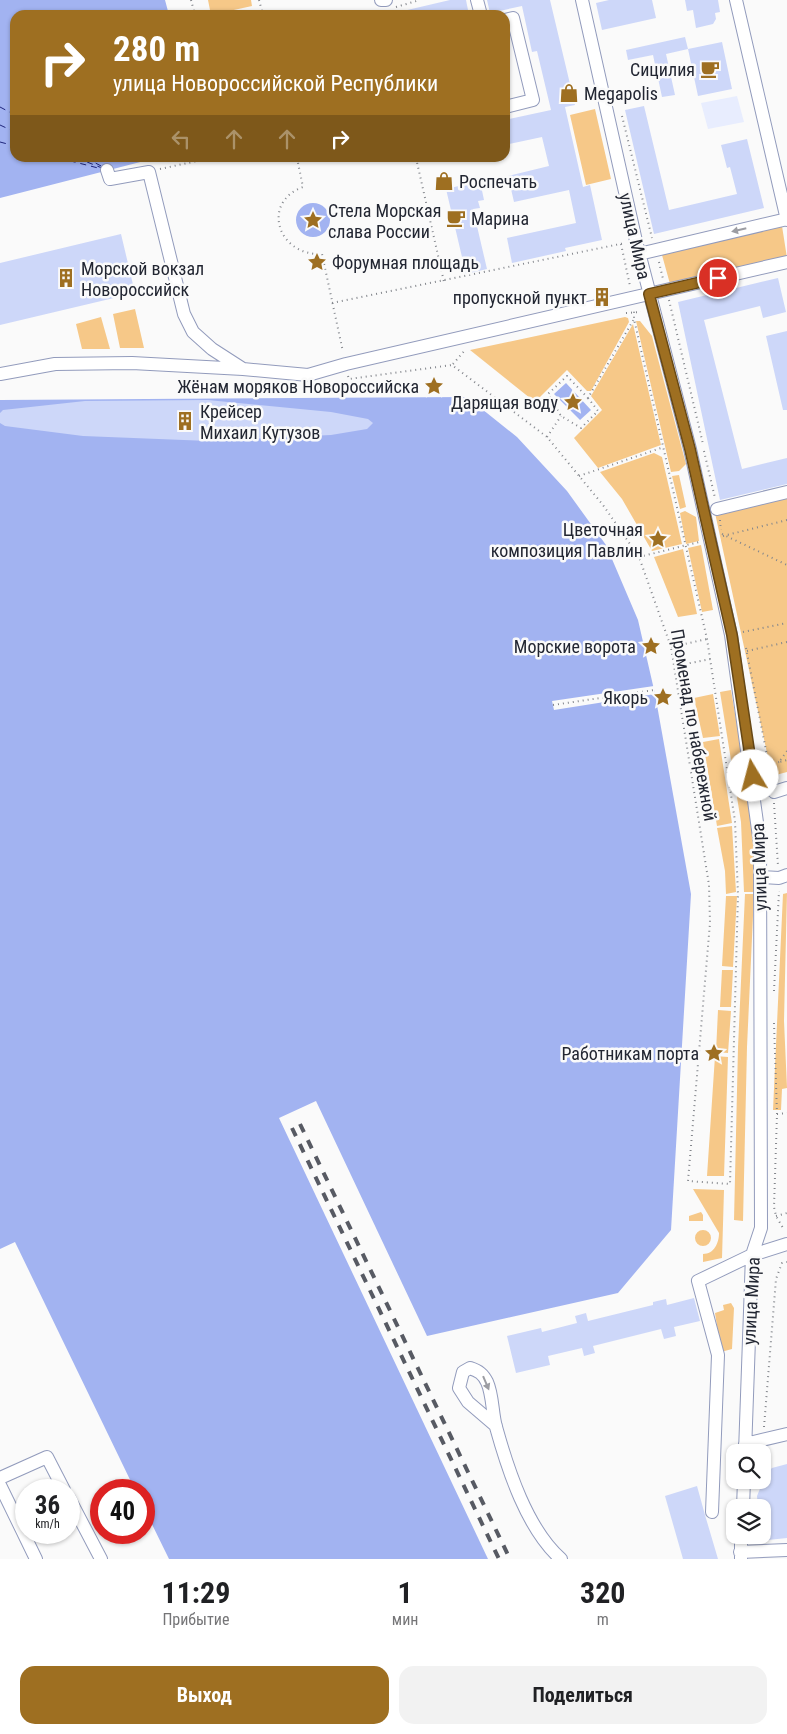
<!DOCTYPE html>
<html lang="ru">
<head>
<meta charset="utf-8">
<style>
  :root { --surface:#fff; --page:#f2f2f2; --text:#202124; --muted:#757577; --accent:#9e6f21 }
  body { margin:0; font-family:"Roboto Condensed",sans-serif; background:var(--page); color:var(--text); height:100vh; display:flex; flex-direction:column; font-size:19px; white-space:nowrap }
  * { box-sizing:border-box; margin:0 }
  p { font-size:16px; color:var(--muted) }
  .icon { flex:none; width:28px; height:28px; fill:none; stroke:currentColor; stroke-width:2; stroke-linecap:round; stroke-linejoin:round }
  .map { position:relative; height:1559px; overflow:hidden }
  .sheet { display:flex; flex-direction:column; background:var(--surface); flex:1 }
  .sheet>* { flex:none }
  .banner { position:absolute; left:10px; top:10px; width:500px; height:152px; border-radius:15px; box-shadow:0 1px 4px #0004; background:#9e6f21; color:#fff; overflow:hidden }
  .buttons { position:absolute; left:726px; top:1444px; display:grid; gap:10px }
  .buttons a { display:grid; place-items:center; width:45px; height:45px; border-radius:10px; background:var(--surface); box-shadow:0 1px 4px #0004; font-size:25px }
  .speed { position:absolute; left:15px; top:1479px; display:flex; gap:10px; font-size:25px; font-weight:700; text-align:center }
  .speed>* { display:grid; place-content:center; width:65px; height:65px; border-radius:50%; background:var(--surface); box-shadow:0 1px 4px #0004; line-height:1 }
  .speed small { font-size:12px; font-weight:400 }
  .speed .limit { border:8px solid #d22; background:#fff; color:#111 }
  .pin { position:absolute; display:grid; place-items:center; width:42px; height:42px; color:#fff; margin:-21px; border:2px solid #fff; border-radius:50%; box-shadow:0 1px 5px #0007 }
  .me { position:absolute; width:55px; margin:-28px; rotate:352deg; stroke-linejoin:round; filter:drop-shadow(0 0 4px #0008) }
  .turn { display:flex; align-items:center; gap:18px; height:105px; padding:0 20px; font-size:22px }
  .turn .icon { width:65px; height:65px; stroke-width:2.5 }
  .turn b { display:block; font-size:35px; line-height:42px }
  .lanes { display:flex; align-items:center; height:48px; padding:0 20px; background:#0003; justify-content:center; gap:25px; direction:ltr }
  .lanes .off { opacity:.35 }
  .eta { display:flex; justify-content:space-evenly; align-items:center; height:85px; text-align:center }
  .eta b { font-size:30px; font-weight:700; line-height:35px }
  .button { display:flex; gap:10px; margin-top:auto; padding:10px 20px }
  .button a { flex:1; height:58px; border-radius:15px; background:var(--accent); color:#fff; font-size:20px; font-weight:700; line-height:58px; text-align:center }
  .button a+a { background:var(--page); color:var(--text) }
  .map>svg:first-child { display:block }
  .built { fill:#e8edfe }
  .green { fill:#f6c888 }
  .water { fill:#a2b3f1 }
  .pier { fill:#fafafa }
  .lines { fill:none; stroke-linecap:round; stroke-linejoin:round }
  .ferry { stroke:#1e257b; stroke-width:1; stroke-dasharray:6 5; stroke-linecap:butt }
  .building { fill:#cdd7f9 }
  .minor-casing { stroke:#929bbc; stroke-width:14 }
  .path { stroke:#83868c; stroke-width:2; stroke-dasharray:1 4; stroke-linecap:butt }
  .minor { stroke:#fff; stroke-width:12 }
  .rail { stroke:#575a63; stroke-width:4; stroke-dasharray:9 9; stroke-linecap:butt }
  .oneway { fill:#9c9da3 }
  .route-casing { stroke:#674815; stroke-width:12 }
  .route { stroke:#9e6f21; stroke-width:9 }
  .labels { text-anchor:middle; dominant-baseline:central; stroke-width:5; stroke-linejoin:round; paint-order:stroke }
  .poi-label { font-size:18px; fill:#222632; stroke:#fafafa; text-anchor:end }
  .street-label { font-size:18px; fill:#222632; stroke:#fafafa }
</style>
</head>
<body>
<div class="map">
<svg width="787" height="1559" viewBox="0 0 787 1559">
  <rect width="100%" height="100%" fill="#fafafa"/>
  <!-- built -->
  <path class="built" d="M737,96L744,122L708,129L701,103Z"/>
  <!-- green -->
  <path class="green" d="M208,0H251L252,6L211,15Z
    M595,109L611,179L586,185L570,115Z
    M782,226L787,258L670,284L662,255Z
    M135,309L144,348H120L113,314Z
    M101,317L110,349H82L76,324Z
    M625,317L628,318L629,322L591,391H587L567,370L535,402L470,350Z
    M636,321H640L652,336L654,344L686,464L679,471L671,472Z
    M633,324L661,445L598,468L574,438L602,410L591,396Z
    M654,453L662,457L682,544L652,551L622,499L600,472Z
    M679,475L686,507L680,509L672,476Z
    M787,496V772L772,776L715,513Z
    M685,511L696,517L699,541L686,544L680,513Z
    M701,545L713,610L702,612L688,548Z
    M683,549L697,614L678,617L654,557Z
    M731,690L753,820L754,892H744L741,822L720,692Z
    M713,694L720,736L703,738L694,698Z
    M719,739L732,823L717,826L703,742Z
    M732,826L736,892L726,894L725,871L717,828Z
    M787,893L784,1021L787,1088L782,1089L781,1110H773L783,894Z
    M745,894H754L747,1047L743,1221L734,1220L738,1047Z
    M726,896H737L733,967L722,966Z
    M722,970H733L731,1007H720Z
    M718,1010L731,1011L728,1053L716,1052Z
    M715,1056L728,1057L724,1176H707Z
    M693,1189L724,1190L722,1258L703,1262V1254C714,1254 719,1243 719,1233Z
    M701,1212L703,1215V1221H689V1216Z
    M695 1238a8 8 0 1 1 16 0a8 8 0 1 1-16 0Z
    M731,1303L734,1308L732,1349L721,1352L715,1313L724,1310L723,1305Z"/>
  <!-- water -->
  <path class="water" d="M0,0H165L169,15H15V158H156L0,198Z
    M296 220a17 17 0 1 1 34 0a17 17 0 1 1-34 0Z
    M566,383L591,410L580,420L554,394Z
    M467,397L517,437L567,491L606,545L638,620L655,694L691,894L671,1230L618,1293L427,1336L316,1101L279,1118L488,1559H169L144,1508V1490H135L15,1242L0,1249V400Z"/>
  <!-- pier -->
  <path class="pier" d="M654,686L655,694L554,710L552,701Z"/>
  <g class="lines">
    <!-- ferry -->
    <path class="ferry" d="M0,107L15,115
      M0,125L15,132
      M0,142L15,146
      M59,158L102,169
      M77,158L102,168
      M86,158L103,167"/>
  </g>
  <!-- building -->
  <path class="building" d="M450,0H466L469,15H403V11Z
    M487,0H550L575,105L565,107L583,187L590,185L602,240L565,248L566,251L512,263L507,238L576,223L569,190L514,202L508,176L549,166L542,137L505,145V120L551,110L537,51L532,52L522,6L490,13Z
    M609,0H652L656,18L602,30L596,3Z
    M685,0H718L720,12L715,13L716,19L713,24L696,28L693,10L687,11Z
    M685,37L688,49L666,54L675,95L662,97L653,55L628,60L626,50Z
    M722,42L732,89L698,96L688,49Z
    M644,106L669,210L737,194L730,167L727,168L721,145L747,139L764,208L654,234L625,110Z
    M480,181L484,200L478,201L480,208L473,209L487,269L466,274L446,189Z
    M121,234L135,293L0,325V263Z
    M778,278L786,312L763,318L760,306L704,320L742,469L787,458V484L720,500L678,302Z
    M787,331V410H783L766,336Z
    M208,400L331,412L368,419L373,423L367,429L331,435L209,441L83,436L5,426L0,423V413L3,410L85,401Z
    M694,1298L700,1321L674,1327L676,1336L664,1339L661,1329L593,1346L595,1353L584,1356L582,1348L548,1356L550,1365L516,1373L507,1336L541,1328L542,1332L577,1323L575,1316L586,1313L588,1321L653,1305V1302L666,1299L667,1305Z
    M787,1464V1538L768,1540L765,1518H762V1508H758L757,1496L766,1474L772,1468Z
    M697,1486L705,1515L718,1559H683L665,1496Z"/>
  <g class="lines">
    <!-- minor casing -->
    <g class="minor-casing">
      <path id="minor" d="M381,0H386
        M477,0L481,15
        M582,0L636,241L690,449L731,635L760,844L761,1228L752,1255L745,1452
        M736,0L787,220
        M505,20L513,18L533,100L505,107
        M107,170L110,179L149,172L184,314L193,332L212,349L243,369
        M639,254L787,219
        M0,374L55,364L132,363L243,369L308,375L346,364L787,262
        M717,509L787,492
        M774,792L787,788
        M760,877L779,878L787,875
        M496,1426L468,1402L459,1388L463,1372L470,1368C479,1371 483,1374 487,1382C493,1395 492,1413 496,1427C508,1470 527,1529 561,1559
        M745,1444L787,1434
        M0,1478L47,1457L64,1490
        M0,1485L36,1559
        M69,1498L101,1559
        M743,1508L744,1480
        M712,1512L718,1355L698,1281L752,1255L787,1244
        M741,1535V1559
        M740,1552L787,1550"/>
    </g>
    <!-- path -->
    <path class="path" d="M191,0L195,15
      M259,0L263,15
      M396,7L420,0
      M622,116L652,238
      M297,158L303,187C261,202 277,256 322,254L343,352
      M416,158L444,282
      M160,169L211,158
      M621,244L630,286
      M659,262L663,279
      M669,300L703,444
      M332,303L625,243
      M626,313L641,312
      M453,364L466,349
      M348,376L349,379L452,365L547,437L603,505L639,557L671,647L709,885L710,923L688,1181L730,1184L738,895L735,821L707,639L634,319V310
      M588,398L598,411L581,428L561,416L548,394L567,376L588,398L634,319
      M547,437L561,416
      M704,451L715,498
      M579,476L664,447
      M720,520L721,530
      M722,534L787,565
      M723,536L787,520
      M639,557L699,542
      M743,632L787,623
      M671,647L707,639
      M746,648L772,781
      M747,651L787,642
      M675,666L711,659
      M553,705L654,690
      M787,751L779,762L787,760
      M769,766L779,762
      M774,803L778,866
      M774,991L779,891
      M774,1023L777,1114L774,1207L776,1216L783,1228
      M777,1114L787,1113
      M776,1216L787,1213
      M764,1427L776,1279L782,1263L787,1262"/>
    <!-- minor -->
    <use href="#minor" class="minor"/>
    <!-- rail -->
    <path class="rail" d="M300,1124L510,1559
      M292,1128L499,1559"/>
  </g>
  <!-- one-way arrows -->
  <defs><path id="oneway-solid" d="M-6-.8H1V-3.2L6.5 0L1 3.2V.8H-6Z" transform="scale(1.25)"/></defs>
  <g class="oneway">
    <use href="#oneway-solid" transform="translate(739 230) rotate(167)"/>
    <use href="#oneway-solid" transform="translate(486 1383) rotate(67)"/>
  </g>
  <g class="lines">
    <!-- route casing -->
    <g class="route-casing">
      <path id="route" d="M718,278L649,294L690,449L732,635L753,776"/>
    </g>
    <!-- route -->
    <use href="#route" class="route"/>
  </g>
  <!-- icons -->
  <defs>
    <g id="cafe-bare" transform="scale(1.5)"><path d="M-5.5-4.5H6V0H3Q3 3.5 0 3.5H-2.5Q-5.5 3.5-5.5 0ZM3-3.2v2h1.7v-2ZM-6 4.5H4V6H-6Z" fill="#9e6f21" stroke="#fafafa" stroke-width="2.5" paint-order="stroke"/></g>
    <g id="shop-bare" transform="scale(1.5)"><path d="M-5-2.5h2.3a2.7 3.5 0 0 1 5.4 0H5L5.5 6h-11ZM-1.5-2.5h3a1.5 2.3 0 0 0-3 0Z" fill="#9e6f21" stroke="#fafafa" stroke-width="2.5" paint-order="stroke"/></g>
    <g id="sight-bare" transform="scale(1.5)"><path d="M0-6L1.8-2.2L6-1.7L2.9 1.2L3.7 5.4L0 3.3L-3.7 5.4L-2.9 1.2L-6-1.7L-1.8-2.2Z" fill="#9e6f21" stroke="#fafafa" stroke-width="2.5" paint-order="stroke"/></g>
    <g id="building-bare" transform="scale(1.5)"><path d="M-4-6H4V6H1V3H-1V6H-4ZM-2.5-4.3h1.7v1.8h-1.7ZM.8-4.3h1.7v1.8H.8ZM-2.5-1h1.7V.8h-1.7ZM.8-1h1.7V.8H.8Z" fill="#9e6f21" stroke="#fafafa" stroke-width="2.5" paint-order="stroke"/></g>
  </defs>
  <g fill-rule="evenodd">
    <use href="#cafe-bare" x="710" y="69"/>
    <use href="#shop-bare" x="569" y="93"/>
    <use href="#shop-bare" x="444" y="181"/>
    <use href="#cafe-bare" x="456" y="218"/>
    <use href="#sight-bare" x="313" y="220"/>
    <use href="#sight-bare" x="317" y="262"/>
    <use href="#building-bare" x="66" y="278"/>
    <use href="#building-bare" x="602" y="297"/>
    <use href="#sight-bare" x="434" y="386"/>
    <use href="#sight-bare" x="573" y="402"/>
    <use href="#building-bare" x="185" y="421"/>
    <use href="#sight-bare" x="658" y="539"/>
    <use href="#sight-bare" x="651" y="646"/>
    <use href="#sight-bare" x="663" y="697"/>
    <use href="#sight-bare" x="714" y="1053"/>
  </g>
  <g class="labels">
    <!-- poi labels -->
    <g class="poi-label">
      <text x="695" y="69">Сицилия</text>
      <text x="584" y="93" text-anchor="start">Megapolis</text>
      <text x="459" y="181" text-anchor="start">Роспечать</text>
      <text x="328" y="210" text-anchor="start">Стела Морская<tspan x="328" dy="21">слава России</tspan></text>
      <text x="471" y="218" text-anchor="start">Марина</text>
      <text x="332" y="262" text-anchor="start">Форумная площадь</text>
      <text x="81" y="268" text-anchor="start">Морской вокзал<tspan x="81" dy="21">Новороссийск</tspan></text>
      <text x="587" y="297">пропускной пункт</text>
      <text x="419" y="386">Жёнам моряков Новороссийска</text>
      <text x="558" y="402">Дарящая воду</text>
      <text x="200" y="411" text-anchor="start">Крейсер<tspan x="200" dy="21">Михаил Кутузов</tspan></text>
      <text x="643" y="529">Цветочная<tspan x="643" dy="21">композиция Павлин</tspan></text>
      <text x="636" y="646">Морские ворота</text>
      <text x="648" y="697">Якорь</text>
      <text x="699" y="1053">Работникам порта</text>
    </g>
    <!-- street labels -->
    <g class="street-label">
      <text transform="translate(635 236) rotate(77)">улица Мира</text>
      <text transform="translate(694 725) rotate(80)">Променад по набережной</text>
      <text transform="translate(759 867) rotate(-92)">улица Мира</text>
      <text transform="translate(751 1301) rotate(-87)">улица Мира</text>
    </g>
  </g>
</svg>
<div class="buttons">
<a><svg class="icon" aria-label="search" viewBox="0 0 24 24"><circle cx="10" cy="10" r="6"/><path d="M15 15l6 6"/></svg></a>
<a><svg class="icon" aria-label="layers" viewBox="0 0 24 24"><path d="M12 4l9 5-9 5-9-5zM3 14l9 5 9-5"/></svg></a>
</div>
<div class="speed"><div>36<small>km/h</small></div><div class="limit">40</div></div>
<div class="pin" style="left:718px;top:278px;background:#d93025"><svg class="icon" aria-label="arrive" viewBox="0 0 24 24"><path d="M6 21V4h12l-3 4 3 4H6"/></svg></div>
<svg class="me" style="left:753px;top:776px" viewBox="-20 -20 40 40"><circle r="19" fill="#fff"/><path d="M0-13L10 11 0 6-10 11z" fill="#9e6f21"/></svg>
<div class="banner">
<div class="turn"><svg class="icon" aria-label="right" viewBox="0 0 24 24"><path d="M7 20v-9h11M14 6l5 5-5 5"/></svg><div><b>280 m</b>улица Новороссийской Республики</div></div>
<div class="lanes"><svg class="icon off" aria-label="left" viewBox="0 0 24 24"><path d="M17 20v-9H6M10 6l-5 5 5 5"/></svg><svg class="icon off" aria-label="ahead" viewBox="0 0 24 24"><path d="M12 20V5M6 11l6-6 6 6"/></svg><svg class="icon off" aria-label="ahead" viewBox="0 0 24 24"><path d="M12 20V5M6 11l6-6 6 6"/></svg><svg class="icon" aria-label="right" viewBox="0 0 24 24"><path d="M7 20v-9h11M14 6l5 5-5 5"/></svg></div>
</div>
</div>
<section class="sheet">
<div class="eta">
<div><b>11:29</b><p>Прибытие</p></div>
<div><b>1</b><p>мин</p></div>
<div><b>320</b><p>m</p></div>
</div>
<div class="button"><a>Выход</a><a>Поделиться</a></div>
</section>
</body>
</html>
